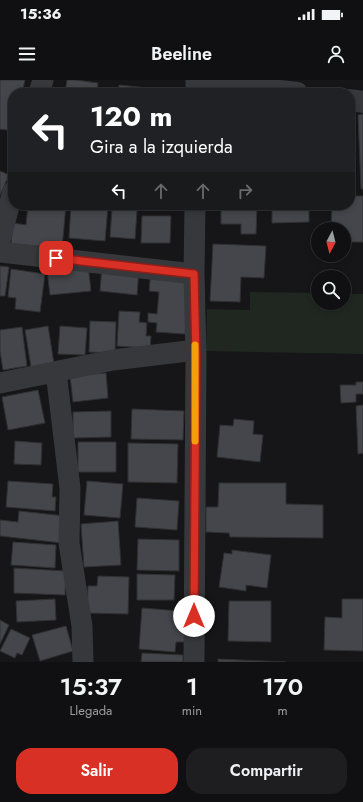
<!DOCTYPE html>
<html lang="es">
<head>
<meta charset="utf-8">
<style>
  :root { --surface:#101012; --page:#1e1e20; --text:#f1f3f6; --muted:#9c9d9f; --line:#303032; --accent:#d93025 }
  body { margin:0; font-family:Jost,sans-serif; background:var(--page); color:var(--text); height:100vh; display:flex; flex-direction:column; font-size:15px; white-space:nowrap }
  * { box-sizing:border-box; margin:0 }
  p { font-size:13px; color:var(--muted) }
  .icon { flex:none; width:22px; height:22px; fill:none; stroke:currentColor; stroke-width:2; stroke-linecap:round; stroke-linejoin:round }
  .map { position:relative; height:582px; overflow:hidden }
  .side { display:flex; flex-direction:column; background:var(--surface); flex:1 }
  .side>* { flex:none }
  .banner { position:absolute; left:8px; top:8px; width:347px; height:122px; border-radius:16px; box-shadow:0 2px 6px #0003,0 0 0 1px var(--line); background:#202124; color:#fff; overflow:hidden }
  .needle { width:26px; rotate:187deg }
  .fabs { position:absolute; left:311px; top:142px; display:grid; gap:8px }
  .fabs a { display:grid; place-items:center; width:40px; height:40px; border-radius:50%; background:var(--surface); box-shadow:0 2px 6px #0003,0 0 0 1px var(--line); font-size:20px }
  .pin { position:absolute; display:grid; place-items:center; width:34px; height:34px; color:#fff; margin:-17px; border-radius:8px; box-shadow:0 2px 6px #0006 }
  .me { position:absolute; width:44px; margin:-22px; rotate:0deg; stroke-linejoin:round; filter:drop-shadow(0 0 3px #0008) }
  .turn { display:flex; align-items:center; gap:14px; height:84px; padding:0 16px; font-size:18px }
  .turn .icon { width:52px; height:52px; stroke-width:2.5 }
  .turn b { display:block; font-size:28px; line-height:34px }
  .lanes { display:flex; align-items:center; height:38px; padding:0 16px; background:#0003; justify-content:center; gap:20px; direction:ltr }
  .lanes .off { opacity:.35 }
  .eta { display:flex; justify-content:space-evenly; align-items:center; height:68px; text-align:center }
  .eta b { font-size:24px; font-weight:600; line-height:28px }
  .action { display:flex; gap:8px; margin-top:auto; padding:8px 16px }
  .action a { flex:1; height:46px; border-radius:16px; background:var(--accent); color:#fff; font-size:16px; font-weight:600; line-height:46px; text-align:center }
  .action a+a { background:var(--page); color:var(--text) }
  .status { display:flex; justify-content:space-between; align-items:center; height:28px; padding:0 20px; background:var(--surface); direction:ltr }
  .status svg { height:11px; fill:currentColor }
  header { display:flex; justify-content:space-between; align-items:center; height:52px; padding:0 16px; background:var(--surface); font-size:18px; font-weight:600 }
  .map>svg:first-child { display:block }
  .green { fill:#202721 }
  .building { fill:#45464b; stroke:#303033 }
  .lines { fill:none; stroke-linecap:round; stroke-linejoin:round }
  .minor { stroke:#37383c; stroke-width:21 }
  .tertiary { stroke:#37383c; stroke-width:22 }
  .route-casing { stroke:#8d1f18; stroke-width:10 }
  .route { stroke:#d93025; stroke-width:7 }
  .slow { stroke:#f59e0b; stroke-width:7 }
</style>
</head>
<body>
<div class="status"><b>15:36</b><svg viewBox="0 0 49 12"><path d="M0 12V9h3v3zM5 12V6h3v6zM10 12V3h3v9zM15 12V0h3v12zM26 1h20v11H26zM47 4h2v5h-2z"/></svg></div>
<header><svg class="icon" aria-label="menu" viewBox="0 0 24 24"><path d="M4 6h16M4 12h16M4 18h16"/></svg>Beeline<svg class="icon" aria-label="person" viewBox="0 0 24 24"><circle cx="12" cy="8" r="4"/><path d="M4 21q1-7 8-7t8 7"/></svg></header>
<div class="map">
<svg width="363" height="582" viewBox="0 0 363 582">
  <rect width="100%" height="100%" fill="#161618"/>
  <!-- green -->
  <path class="green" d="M250,212L318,213V223H344V214H363V274L206,271L207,229L250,230Z"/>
  <!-- building -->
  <path class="building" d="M0,0H25L22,13H13V51L0,49Z
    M67,0H76L98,3L97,13H65Z
    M119,5L169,10V13H118Z
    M363,34V109H361L358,35Z
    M0,91L9,95L0,115Z
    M350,116H363V162H344V149H331L332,125H350Z
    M28,125H66L62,168L11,164L13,143L26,145Z
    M71,125H108L105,161L69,158Z
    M127,125H174V128Z
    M221,125H257L256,154H241V144H221Z
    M272,125H309V142L272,143Z
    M112,129L137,130L135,159L110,157Z
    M142,136H171L170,163H141Z
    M213,164L266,166L264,198L241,197L240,222L210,221Z
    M88,185L91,211L50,215L47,190Z
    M0,186L9,187L5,216H0Z
    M102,186L139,190L137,215L100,211Z
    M11,189L45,194L40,232L15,229L16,218L8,217Z
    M151,192L191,196L185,254L156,252L157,243L148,242V233L157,234L159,212L149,211Z
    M119,231L140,232L139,242L147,243L146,256H151L150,268L117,266Z
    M90,241L116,242L115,273L89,272Z
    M48,246L54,284L31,287L25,250Z
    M60,246L87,248L85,275L58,274Z
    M22,247L27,286L3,290L0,271V250Z
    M106,293L108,318L73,322L70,296Z
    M356,302H363V314H356V322L341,323L340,305H356Z
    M38,310L45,343L8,350L2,317Z
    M363,325V373L358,374L356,326Z
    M132,329L184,331L183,360L131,359Z
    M111,331V357L73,358V332Z
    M234,339L254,341L253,354L263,355L260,382L217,377L220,345L233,346Z
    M15,361L42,363L41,385L14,384Z
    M78,362H116V392H78Z
    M128,363L178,364L177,403L128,402Z
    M8,401L53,404L52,417H56L55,431L6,427Z
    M87,401L123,404L120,438L84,435Z
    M219,403H286V424L323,425V458L230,457L229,453L206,452V427H218Z
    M137,418L179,421L177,450L135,447Z
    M19,431L65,436L62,463L0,456V440L18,442Z
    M118,441L121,485L84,487L81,444Z
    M138,459L179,460V491L137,490Z
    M13,462L56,465L55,488L11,485Z
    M232,470L271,475L267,508L246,505V511L219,507L224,473L232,474Z
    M14,488L66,491L65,515L14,513Z
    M137,494L175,495L174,520H137Z
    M98,496L129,497L128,534L87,533L88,506H97Z
    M55,519L56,540L17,542L16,521Z
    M342,519H363V571L324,570L325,537L342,538Z
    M229,521H271V562L228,561Z
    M142,528L180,531L179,547H186L185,562H176L175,572L139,569Z
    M0,540L9,545L0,564Z
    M66,546L73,571L40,581L32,555Z
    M11,549L30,558L22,575L17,573L15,578L0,571Z
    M142,573L183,575V582H141Z
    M218,579L286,582H218Z"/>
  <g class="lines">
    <!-- minor -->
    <path class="minor" d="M39,13L43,0
      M196,13V0
      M0,160L13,111
      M0,172L194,194
      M56,292L70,408L69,463L82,546L83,582
      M0,303L113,280L196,270
      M194,582L196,276L194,194L195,125"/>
    <!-- tertiary -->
    <path class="tertiary" d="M211,0L264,9L297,13
      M350,20L363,22"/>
  </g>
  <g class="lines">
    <!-- route casing -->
    <g class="route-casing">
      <path id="route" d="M56,178L194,194L196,276L194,536"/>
    </g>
    <!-- route -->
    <use href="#route" class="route"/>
    <!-- slow -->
    <path class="slow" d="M195,265V361"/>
  </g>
</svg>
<div class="fabs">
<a><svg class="needle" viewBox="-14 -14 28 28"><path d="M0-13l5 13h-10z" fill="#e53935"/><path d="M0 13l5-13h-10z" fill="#9c9d9f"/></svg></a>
<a><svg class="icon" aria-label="search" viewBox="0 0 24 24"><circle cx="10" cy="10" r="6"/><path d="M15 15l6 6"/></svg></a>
</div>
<div class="pin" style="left:56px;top:178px;background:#d93025"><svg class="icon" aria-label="arrive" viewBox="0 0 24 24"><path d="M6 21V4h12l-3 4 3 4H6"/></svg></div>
<svg class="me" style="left:194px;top:536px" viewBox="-20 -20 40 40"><circle r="19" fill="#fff"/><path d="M0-13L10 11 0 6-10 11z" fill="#d93025"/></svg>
<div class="banner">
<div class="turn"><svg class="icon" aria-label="left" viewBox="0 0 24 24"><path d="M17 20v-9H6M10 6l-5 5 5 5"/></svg><div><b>120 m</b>Gira a la izquierda</div></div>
<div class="lanes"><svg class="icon" aria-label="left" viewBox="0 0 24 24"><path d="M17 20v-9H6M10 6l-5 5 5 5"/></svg><svg class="icon off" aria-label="ahead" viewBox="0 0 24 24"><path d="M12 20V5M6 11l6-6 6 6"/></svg><svg class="icon off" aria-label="ahead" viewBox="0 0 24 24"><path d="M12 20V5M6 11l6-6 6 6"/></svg><svg class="icon off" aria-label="right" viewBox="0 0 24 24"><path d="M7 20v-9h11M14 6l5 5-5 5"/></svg></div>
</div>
</div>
<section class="side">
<div class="eta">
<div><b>15:37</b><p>Llegada</p></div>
<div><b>1</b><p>min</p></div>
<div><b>170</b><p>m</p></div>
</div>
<div class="action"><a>Salir</a><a>Compartir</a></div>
</section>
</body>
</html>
